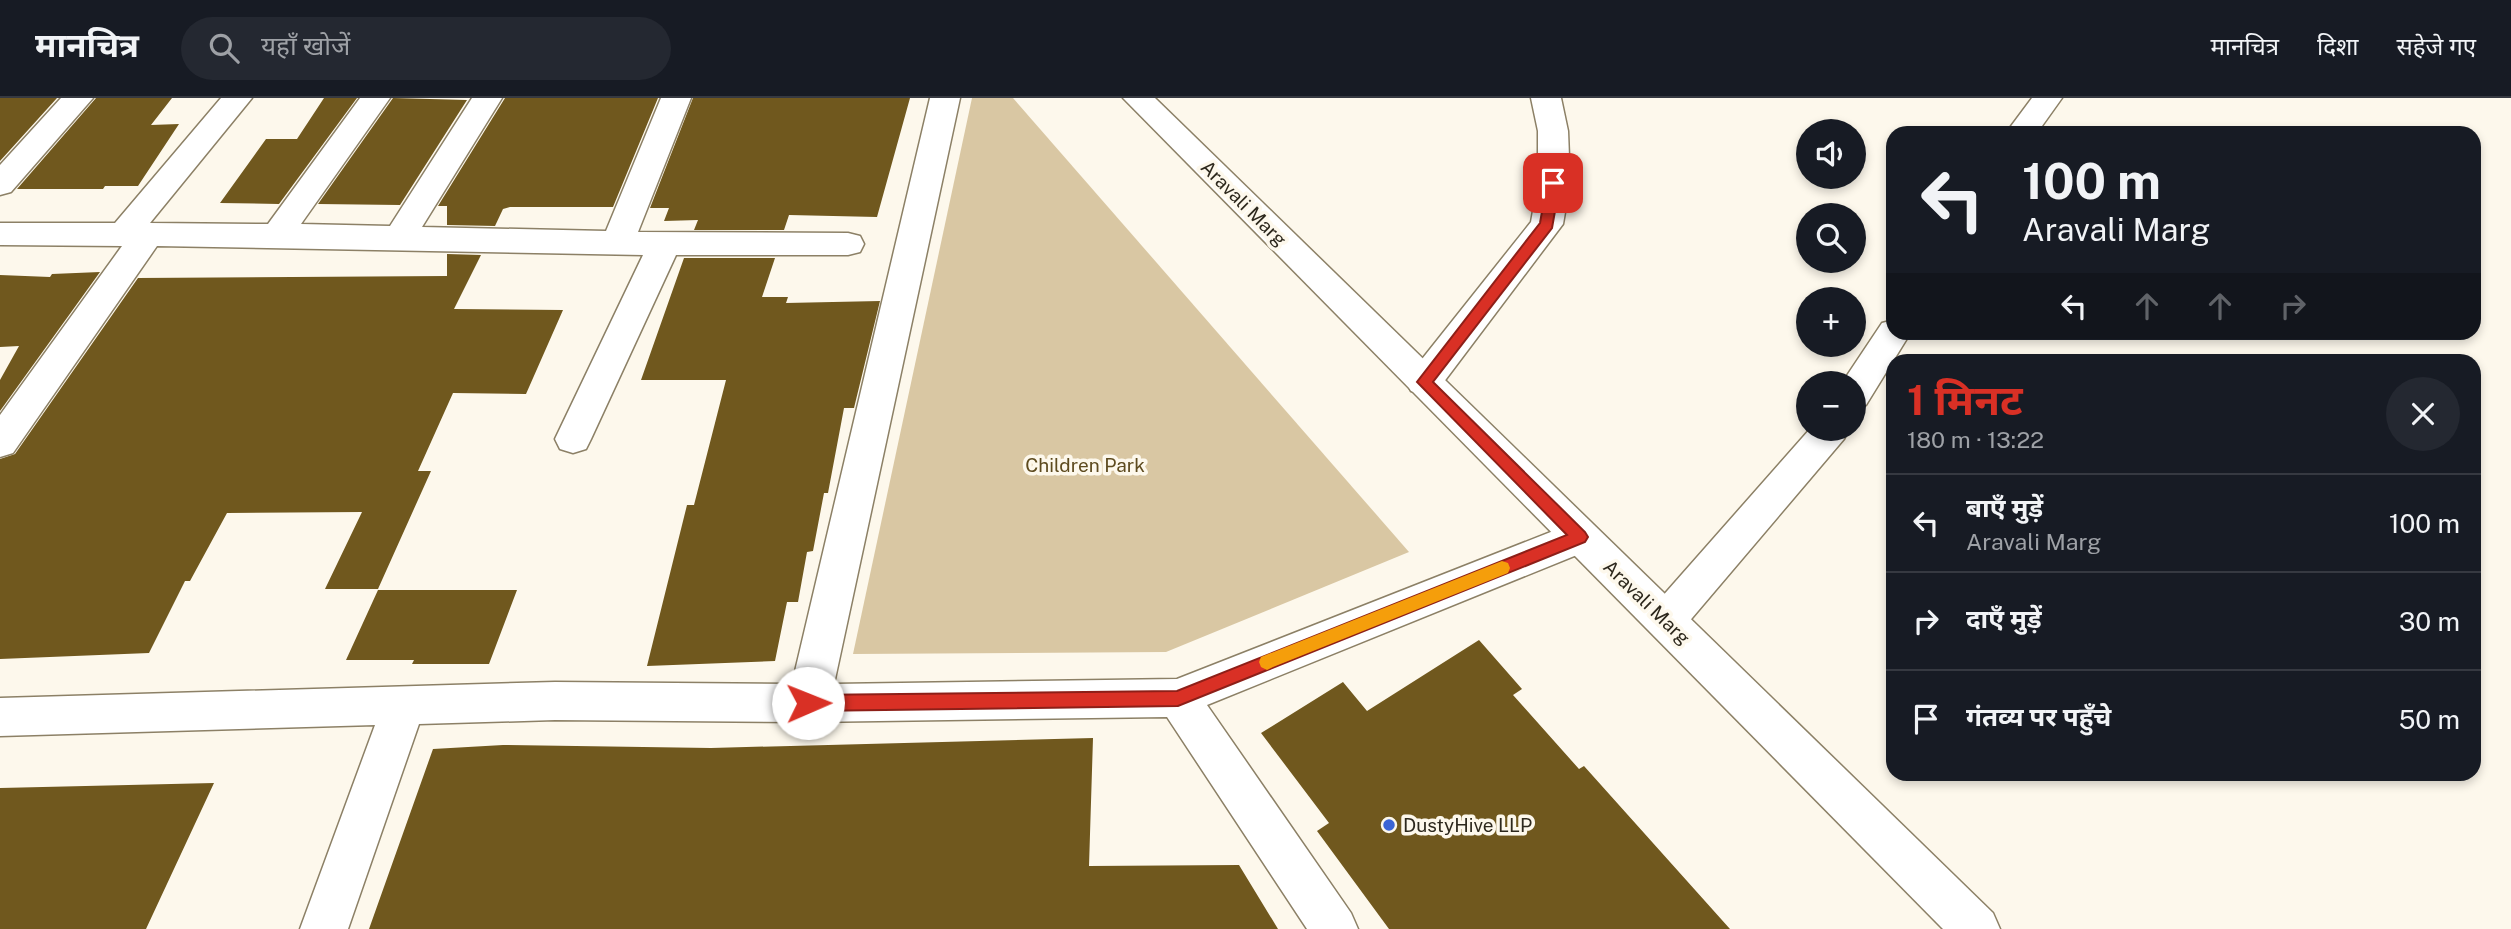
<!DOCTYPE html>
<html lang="hi">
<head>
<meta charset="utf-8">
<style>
  :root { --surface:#171b24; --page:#242831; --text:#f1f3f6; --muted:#9ea1a6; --line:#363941; --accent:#d93025 }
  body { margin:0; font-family:"Public Sans","Noto Sans Devanagari",sans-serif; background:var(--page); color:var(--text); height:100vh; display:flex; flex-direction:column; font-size:26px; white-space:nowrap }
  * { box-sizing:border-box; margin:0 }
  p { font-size:23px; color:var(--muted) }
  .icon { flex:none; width:38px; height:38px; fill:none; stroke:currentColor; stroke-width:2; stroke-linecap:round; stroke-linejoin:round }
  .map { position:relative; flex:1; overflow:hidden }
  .sheet { position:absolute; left:1886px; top:256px; width:595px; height:427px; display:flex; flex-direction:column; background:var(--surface); border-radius:21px; box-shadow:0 4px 10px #0003 }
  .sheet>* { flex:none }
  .top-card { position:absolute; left:1886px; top:28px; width:595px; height:214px; border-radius:21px; box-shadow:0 4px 10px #0003; background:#171b24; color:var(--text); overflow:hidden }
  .fabs { position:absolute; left:1796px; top:21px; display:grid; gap:14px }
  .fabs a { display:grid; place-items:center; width:70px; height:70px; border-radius:50%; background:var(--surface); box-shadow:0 4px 10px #0003; font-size:35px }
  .pin { position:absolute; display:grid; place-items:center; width:60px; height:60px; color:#fff; margin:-30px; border-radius:14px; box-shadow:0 4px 10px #0006 }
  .me { position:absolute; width:77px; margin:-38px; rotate:89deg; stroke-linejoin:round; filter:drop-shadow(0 0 5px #0008) }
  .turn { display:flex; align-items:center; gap:24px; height:147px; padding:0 21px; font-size:32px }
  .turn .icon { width:91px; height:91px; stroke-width:2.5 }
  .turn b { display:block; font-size:49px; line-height:60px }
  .lanes { display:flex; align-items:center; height:66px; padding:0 21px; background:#0003; justify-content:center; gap:35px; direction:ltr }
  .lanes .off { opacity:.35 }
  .round { display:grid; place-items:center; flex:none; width:74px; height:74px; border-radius:37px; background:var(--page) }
  .headline { display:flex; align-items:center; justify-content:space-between; height:119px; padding:0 21px }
  h1 { font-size:42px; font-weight:700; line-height:52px; color:var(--accent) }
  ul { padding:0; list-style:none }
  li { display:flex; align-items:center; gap:21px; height:98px; padding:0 21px; border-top:2px solid var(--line) }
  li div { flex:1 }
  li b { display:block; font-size:26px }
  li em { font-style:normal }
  header { display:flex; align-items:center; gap:42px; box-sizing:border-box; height:98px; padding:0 35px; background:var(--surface); border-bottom:2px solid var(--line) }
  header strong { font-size:33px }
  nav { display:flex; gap:38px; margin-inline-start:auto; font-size:24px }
  .search { width:490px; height:63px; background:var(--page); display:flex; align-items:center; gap:18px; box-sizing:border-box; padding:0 24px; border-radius:38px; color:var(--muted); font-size:26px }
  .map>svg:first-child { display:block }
  .green { fill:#d9c7a3 }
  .building { fill:#70581e }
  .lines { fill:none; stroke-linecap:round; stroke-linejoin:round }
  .street-casing { stroke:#8c8066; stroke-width:3 }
  .secondary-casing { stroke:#8c8066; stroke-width:3 }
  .street { fill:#fff; fill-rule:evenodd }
  .secondary { fill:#fff; fill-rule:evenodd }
  .route { fill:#d93025; stroke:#8d1f18; stroke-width:2 }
  .slow { fill:#f59e0b }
  .poi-dot { fill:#3b64d5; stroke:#fdf8ec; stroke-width:2.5 }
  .labels { text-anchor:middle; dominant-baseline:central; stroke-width:7; stroke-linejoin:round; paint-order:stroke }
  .street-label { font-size:19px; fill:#2d281d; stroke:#fdf8ec }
  .park-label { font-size:19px; fill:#5e4b1f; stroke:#fdf8ec }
  .poi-label { font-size:19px; fill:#2d281d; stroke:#fdf8ec; text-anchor:start }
</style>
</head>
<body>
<header>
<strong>मानचित्र</strong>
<div class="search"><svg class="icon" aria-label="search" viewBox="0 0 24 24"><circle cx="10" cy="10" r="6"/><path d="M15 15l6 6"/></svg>यहाँ खोजें</div>
<nav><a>मानचित्र</a><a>दिशा</a><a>सहेजे गए</a></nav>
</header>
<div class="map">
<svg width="2511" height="831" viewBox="0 0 2511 831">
  <rect width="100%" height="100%" fill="#fdf8ec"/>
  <!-- green -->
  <path class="green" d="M972,0H1013L1409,454L1166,554L853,556Z"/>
  <!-- building -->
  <path class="building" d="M0,0H57L0,63Z
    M96,0H172L151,27L179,26L138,88H105L103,91H17Z
    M324,0H357L279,106L220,105L266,41H297Z
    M393,0L467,2L400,107L318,106Z
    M505,0H658L613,109H510L503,111L495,128L447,127V108H438Z
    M693,0H910L877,119L789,117L784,132H694L698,122L664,123L669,110H650Z
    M447,156L481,157L454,211L563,212L526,296L453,295L418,373H431L378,491H325L362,414L227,415L190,483H185L149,555L0,561V361L15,356L138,180L447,178Z
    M684,160H775L762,199H788L786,205L880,203L854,310H844L828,395H824L813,453L807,454L798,504H787L775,563L647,568L687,407H694L726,282H641Z
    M100,174L0,313V282L19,248L0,249V177L50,179L52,176Z
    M378,492H517L489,566H412L414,562H346Z
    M1479,542L1522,591L1513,597L1579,671L1584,668L1730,831H1389L1317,733L1329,725L1261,635L1343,584L1367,613Z
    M1093,640L1089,768L1239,767L1278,831H369L433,651L503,647L711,650Z
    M214,685L146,831H0V690Z"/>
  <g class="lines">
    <!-- street casing -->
    <g class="street-casing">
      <path id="street" d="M61,0H93L11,94L0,97V67Z
        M221,0H252L150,125L268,126L360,0H390L301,126L390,128L472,0H502L422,129L606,133L661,0H691L638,134L848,135L860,138L864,146L860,154L848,157H676L591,341L586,351L573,355L560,351L555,341L643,157L157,148L13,355L0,359V317L122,148L0,147V125H115Z
        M930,0H960L834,586L1177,581L1566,428L1580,423L1594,428L1599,439L1594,450L1207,607L1351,815L1358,831H1307L1167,619L809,624L555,622L419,626L348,831H300L375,627L0,638V600L555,584L792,586Z
        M1531,0H1561L1568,33L1570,85L1563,126L1437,293L1424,297L1411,293L1406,284L1411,275L1531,124L1538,85V33Z
        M2032,0H2062L2037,35H2006Z
        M1894,222V234H1911L1866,307L1853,310V285H1842L1882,225Z
        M1810,331H1849L1844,341L1681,533L1667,538L1653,533L1647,521L1653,509Z"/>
    </g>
    <!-- secondary casing -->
    <g class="secondary-casing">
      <path id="secondary" d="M1123,0H1155L1993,815L2000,831H1943Z"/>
    </g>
    <!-- street -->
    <use href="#street" class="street"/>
    <!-- secondary -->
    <use href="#secondary" class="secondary"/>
  </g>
  <!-- route -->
  <path class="route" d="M1553,81L1560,85L1552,130L1433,284L1585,434L1588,439L1585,444L1178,608L808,613L802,610L800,605L802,600L808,597L1177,593L1567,437L1417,284L1540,125L1547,85Z"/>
  <!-- slow -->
  <path class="slow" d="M1502,463L1508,465L1510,470L1508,475L1273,569L1267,572L1261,569L1259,564L1261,559Z"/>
  <!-- markers -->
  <circle class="poi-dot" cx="1389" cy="727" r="7"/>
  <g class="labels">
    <!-- street labels -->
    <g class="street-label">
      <text transform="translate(1244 105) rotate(45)">Aravali Marg</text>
      <text transform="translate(1647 504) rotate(44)">Aravali Marg</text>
    </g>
    <!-- park labels -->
    <g class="park-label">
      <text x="1085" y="367">Children Park</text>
    </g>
    <!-- poi labels -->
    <g class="poi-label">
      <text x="1403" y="727">DustyHive LLP</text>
    </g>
  </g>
</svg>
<div class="fabs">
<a><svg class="icon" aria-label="sound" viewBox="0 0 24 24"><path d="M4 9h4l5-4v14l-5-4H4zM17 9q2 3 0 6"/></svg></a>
<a><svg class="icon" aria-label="search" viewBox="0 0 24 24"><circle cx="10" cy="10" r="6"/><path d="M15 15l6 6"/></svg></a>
<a>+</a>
<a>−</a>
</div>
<div class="pin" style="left:1553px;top:85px;background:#d93025"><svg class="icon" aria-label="arrive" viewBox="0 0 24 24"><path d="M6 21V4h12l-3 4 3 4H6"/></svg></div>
<svg class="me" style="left:808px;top:605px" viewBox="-20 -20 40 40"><circle r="19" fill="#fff"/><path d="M0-13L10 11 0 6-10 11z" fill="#d93025"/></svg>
<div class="top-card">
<div class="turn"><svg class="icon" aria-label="left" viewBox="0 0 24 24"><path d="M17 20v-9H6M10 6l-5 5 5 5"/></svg><div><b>100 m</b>Aravali Marg</div></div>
<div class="lanes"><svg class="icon" aria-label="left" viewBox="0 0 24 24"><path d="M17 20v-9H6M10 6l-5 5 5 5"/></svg><svg class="icon off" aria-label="ahead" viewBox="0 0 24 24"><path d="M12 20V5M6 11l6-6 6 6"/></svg><svg class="icon off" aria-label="ahead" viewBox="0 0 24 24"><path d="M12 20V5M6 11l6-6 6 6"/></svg><svg class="icon off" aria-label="right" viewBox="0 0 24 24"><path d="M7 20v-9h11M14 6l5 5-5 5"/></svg></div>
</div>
<section class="sheet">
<div class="headline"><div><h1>1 मिनट</h1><p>180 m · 13:22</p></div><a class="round"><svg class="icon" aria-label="close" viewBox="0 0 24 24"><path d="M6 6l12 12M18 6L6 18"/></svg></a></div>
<ul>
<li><svg class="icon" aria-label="left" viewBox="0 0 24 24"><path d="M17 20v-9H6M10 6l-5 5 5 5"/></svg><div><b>बाएँ मुड़ें</b><p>Aravali Marg</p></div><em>100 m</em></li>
<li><svg class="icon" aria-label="right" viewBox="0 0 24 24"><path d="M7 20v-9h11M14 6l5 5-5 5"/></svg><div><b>दाएँ मुड़ें</b></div><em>30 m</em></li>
<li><svg class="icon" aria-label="arrive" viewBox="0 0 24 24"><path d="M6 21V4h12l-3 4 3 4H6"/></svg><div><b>गंतव्य पर पहुँचे</b></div><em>50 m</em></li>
</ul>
</section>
</div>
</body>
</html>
